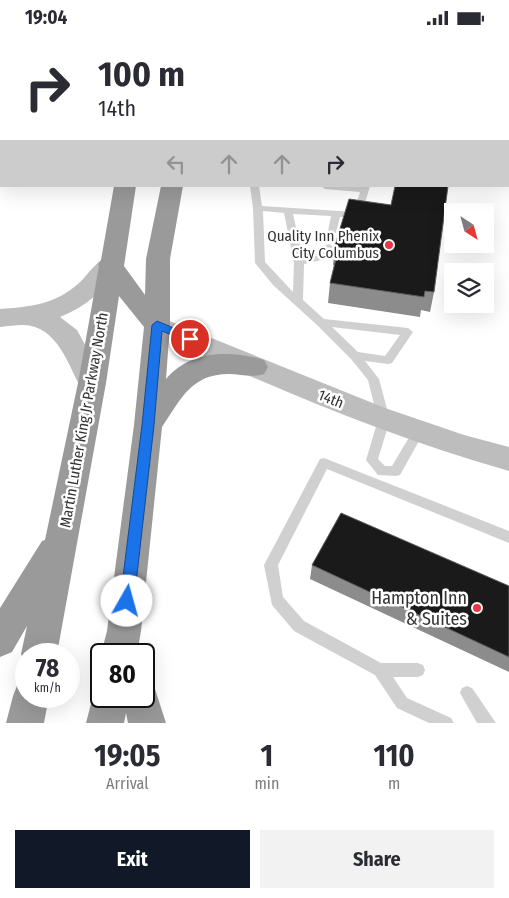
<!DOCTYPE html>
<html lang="en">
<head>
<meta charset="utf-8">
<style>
  :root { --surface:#fff; --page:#f2f2f3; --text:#2b2b33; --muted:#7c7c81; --accent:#111827 }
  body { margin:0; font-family:"Fira Sans Condensed",sans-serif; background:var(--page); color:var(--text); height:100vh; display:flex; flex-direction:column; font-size:19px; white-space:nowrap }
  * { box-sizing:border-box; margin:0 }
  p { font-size:16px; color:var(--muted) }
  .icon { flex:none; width:28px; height:28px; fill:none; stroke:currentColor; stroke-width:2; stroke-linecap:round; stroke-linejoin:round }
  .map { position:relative; height:688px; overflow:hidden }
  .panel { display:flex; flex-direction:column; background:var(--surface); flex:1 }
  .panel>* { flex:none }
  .guide { position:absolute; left:0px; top:0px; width:510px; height:152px; box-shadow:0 5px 20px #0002; background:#fff; color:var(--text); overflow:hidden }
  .needle { width:32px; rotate:144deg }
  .tools { position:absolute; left:444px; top:168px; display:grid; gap:10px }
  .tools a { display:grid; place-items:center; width:50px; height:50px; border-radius:0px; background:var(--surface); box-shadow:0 5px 20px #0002; font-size:25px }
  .speed { position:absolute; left:15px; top:608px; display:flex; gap:10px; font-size:25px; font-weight:700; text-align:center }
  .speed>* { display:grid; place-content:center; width:65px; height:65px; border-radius:50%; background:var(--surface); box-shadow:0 5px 20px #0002; line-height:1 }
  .speed small { font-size:12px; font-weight:400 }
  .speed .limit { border:2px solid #111; border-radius:8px; background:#fff; color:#111 }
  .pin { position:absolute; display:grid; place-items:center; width:42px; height:42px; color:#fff; margin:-21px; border:2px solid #fff; border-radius:50%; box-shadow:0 1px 5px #0007 }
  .me { position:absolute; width:55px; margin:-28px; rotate:7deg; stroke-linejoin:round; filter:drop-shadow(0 0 4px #0008) }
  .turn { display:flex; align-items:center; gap:18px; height:105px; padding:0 15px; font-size:22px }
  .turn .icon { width:65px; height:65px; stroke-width:2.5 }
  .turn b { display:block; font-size:35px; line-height:42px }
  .lanes { display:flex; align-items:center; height:48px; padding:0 15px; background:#0003; justify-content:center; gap:25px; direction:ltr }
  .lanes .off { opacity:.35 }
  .eta { display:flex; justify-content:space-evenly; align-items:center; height:85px; text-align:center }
  .eta b { font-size:30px; font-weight:700; line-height:35px }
  .cta { display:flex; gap:10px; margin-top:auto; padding:10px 15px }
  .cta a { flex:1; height:58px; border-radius:0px; background:var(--accent); color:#fff; font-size:20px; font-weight:700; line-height:58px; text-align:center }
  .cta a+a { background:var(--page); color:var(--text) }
  .status { display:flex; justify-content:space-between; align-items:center; height:35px; padding:0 25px; background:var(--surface); direction:ltr }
  .status svg { height:14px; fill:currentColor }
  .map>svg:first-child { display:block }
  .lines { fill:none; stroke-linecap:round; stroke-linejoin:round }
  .lane { fill:#d0d0d0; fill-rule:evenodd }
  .secondary { fill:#bdbdbd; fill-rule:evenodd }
  .highway { fill:#9a9a9a; fill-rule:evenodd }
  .wall { fill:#8c8c8c }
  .building { fill:#1a1a1a; stroke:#5f5f5f }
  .route { fill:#1a73e8; stroke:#114b97 }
  .poi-dot { fill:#e63946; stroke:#fff; stroke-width:2 }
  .labels { text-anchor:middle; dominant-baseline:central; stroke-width:5; stroke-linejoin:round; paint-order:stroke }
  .poi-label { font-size:15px; fill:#333; stroke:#fff; text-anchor:end }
  .street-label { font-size:15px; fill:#333; stroke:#fff }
  .near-poi-label { font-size:18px; fill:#333; stroke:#fff; text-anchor:end }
</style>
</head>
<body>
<div class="status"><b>19:04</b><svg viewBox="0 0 49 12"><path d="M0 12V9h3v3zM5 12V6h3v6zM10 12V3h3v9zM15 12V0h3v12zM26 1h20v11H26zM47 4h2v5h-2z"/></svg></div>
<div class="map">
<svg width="509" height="688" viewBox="0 0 509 688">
  <rect width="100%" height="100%" fill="#fff"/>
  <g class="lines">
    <!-- lane -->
    <path class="lane" d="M273,0H281L282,1H274Z
      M250,151H259L262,171L354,177L360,157L325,154L321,151H370L361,182H340L336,198H330L328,196L331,181L293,179L303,223L323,219L326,210L329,209L334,212L330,223L304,229L303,265L324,284L408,293L413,297L392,328L388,329L365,326L379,344L390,385L378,424L385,431H392L414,394H422L424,397L400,440L396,441L378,440L366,425L378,385L368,345L351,324L317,290L273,250L255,228L253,173ZM263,176L284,178L294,227L293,257L265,227ZM332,292L400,300L385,321L358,317Z
      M324,423L509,496V508L327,434L278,530L283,562L304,586L381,628H418L423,630L425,635L423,640L418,642H393L407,663L451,683L454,688H429L397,673L375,640L294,596L272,570L264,530L320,424Z
      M467,651L472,653L496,688H477L460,658L462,653Z"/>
    <!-- secondary -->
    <path class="secondary" d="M110,221L119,223L122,229C107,253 86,272 60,282L77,295L106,348L102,355L92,358L82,355C68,330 58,291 23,290C16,290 8,291 0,292V274C30,272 56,269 79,248C89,239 96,225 110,221Z
      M157,281L385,373L464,400L509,412V436C384,401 266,349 148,296L144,290L148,284Z"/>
    <!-- highway -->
    <path class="highway" d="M142,0H160V1H142Z
      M179,0H197V1H179Z
      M114,151H136L124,231L145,260L146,224L161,151H183L170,224V290L166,344C190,315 231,315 264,325L268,332L264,339C251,343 241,339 229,339C191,339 181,364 162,392L141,596L137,619H101L107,596L134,390L144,292L119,261L106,348L57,619H26V631L21,619L27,591L12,617L0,622V573L42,506L45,505L78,348L99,231L98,229L101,225Z
      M144,644L153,648L166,688H128L126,678L124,688H86L93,661L98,648L101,647V661H144Z
      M26,645V661H49L44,688H6L13,661L18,648Z"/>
  </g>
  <!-- wall -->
  <path class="wall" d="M335,210L434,257L430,277L421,275L420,282L328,268L330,248L334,230H333Z
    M312,530L509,551V637L310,544Z"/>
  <!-- building -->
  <path class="building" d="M395,151H448L434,257L425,256L424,262L330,248L339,212L335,210L349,164L391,170Z
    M341,478L509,551V622L312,530Z"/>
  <!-- route -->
  <path class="route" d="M157,286L193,301L195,304L190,308L162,296L154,390L134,566L132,570L127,572L122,570L120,566L142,390L152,290Z"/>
  <!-- markers -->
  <g class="poi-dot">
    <circle cx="389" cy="210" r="5"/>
    <circle cx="477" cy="573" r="5"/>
  </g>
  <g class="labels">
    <!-- poi labels -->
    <g class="poi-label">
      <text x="379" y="201">Quality Inn Phenix<tspan x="379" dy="17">City Columbus</tspan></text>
    </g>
    <!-- street labels -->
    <g class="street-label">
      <text transform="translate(331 364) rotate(22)">14th</text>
      <text transform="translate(84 385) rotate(-80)">Martin Luther King Jr Parkway North</text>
    </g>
    <!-- near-poi labels -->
    <g class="near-poi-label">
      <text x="467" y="563">Hampton Inn<tspan x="467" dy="21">&amp; Suites</tspan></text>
    </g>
  </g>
</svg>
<div class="tools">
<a><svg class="needle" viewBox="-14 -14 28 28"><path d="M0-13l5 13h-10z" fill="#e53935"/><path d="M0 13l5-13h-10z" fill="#7c7c81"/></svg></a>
<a><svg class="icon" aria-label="layers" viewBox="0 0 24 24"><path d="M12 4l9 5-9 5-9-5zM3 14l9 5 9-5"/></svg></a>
</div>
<div class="speed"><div>78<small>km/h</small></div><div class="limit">80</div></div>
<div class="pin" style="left:190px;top:304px;background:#d93025"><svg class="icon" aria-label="arrive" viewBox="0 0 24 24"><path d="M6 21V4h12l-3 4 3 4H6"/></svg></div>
<svg class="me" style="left:127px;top:566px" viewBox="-20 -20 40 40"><circle r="19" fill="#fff"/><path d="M0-13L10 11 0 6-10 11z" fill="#1a73e8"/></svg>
<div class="guide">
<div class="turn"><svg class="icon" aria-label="right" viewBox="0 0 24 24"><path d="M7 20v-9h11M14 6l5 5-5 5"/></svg><div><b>100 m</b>14th</div></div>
<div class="lanes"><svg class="icon off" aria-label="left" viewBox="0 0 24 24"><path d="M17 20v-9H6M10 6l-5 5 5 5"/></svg><svg class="icon off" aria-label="ahead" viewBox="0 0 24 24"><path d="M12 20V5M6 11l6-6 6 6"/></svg><svg class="icon off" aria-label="ahead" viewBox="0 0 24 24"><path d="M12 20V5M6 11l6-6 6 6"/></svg><svg class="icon" aria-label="right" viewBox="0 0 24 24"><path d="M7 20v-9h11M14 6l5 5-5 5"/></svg></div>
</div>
</div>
<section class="panel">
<div class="eta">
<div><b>19:05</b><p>Arrival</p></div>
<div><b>1</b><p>min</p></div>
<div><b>110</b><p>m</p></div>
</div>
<div class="cta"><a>Exit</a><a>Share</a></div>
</section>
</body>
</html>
